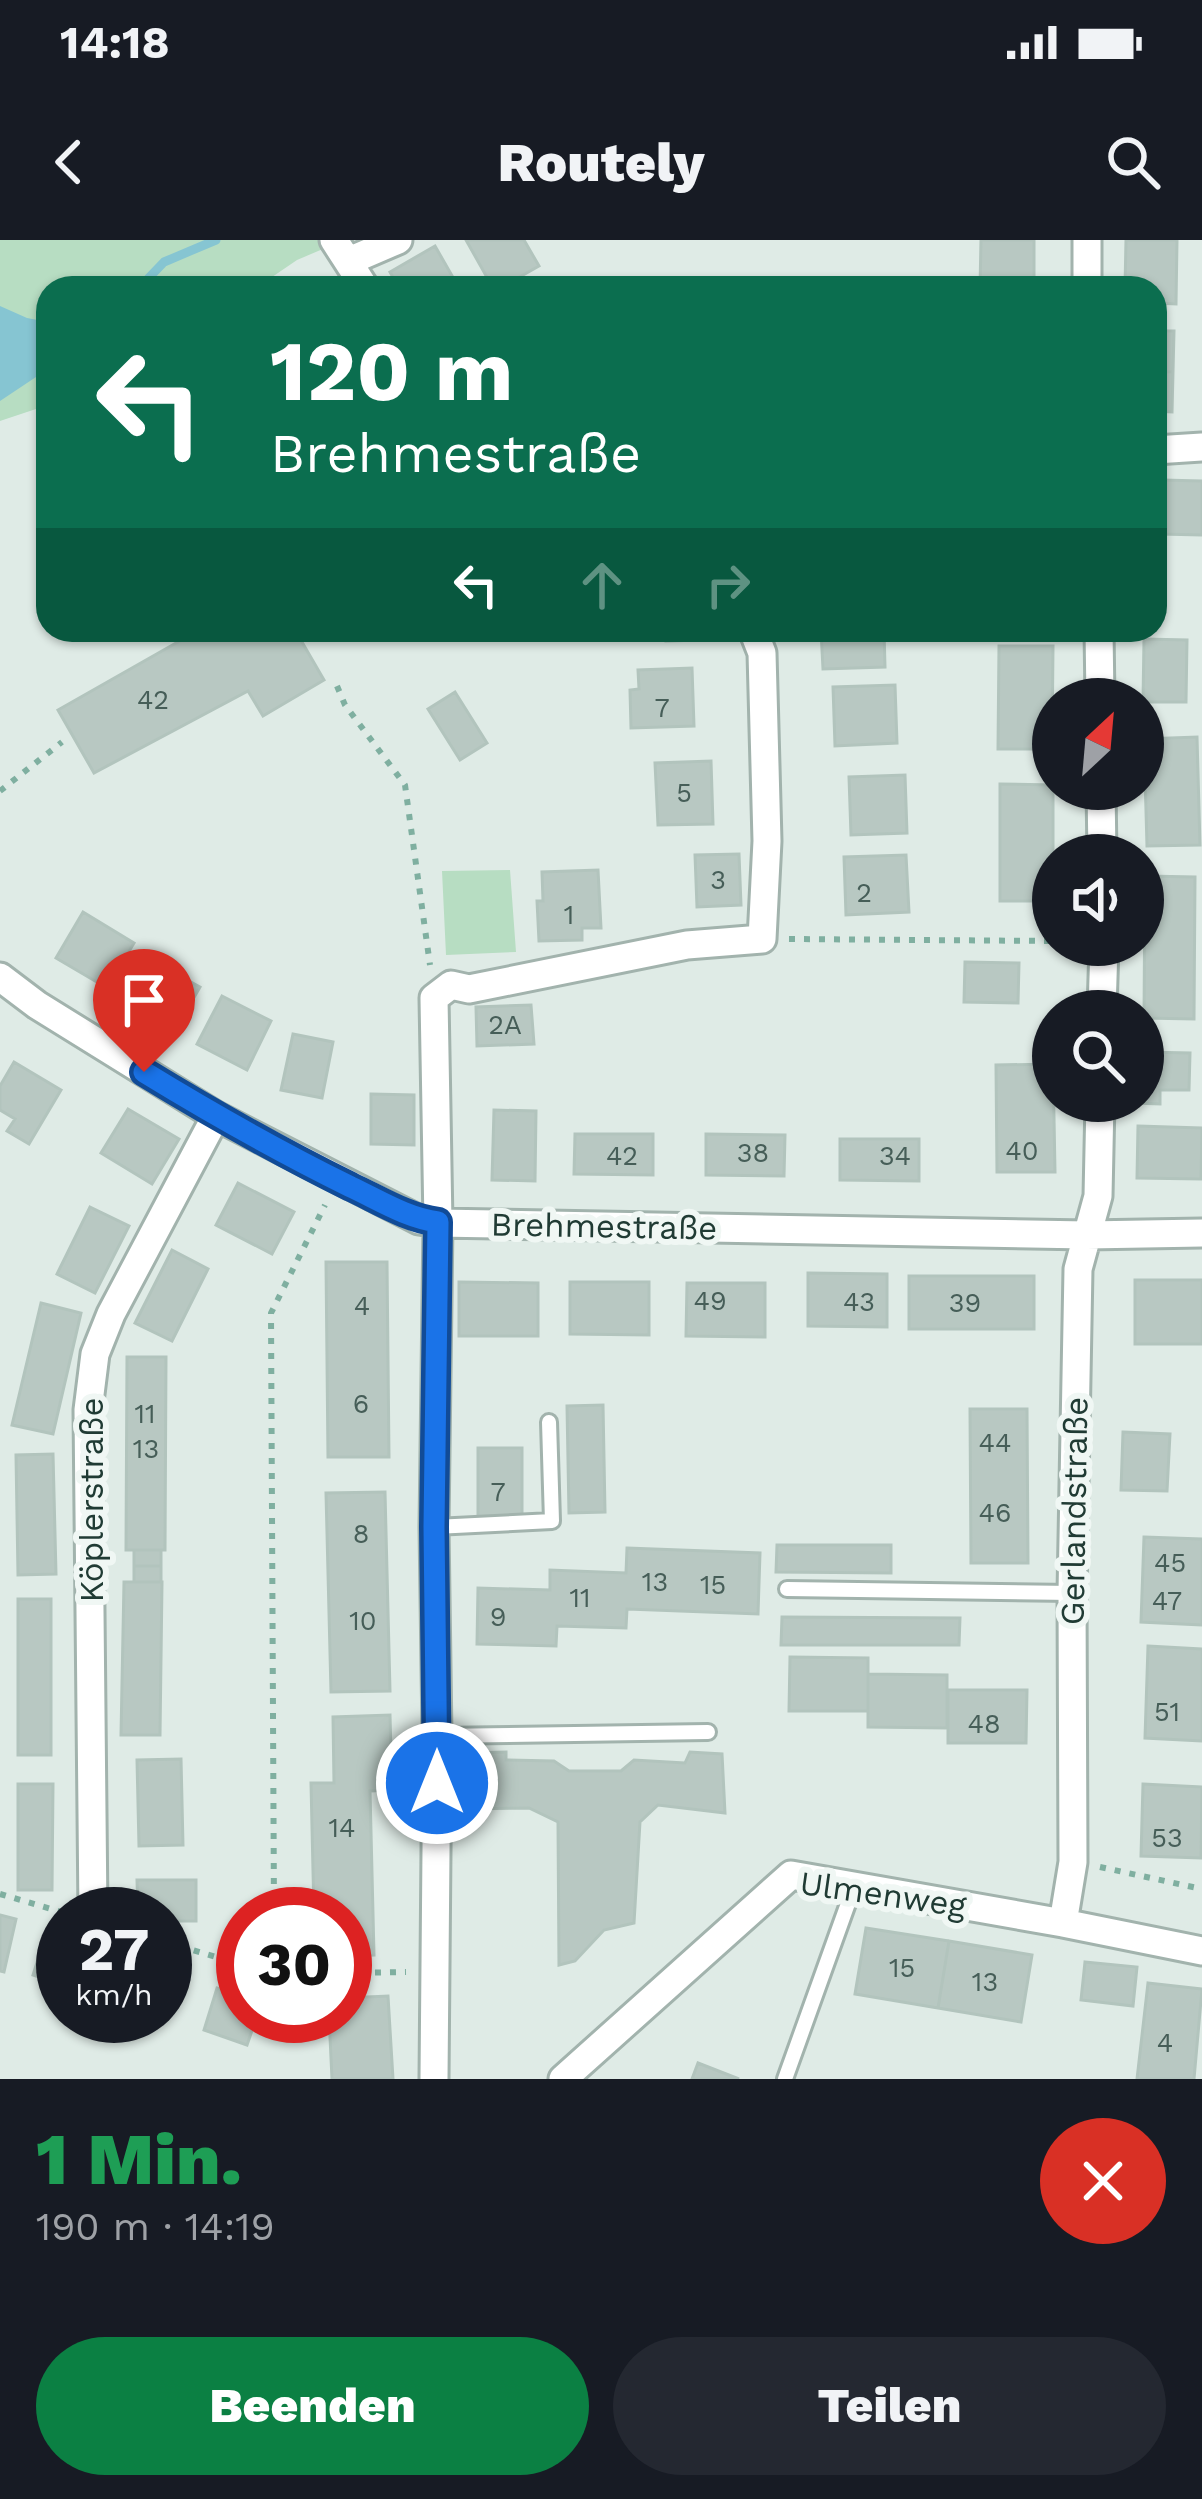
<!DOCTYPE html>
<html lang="de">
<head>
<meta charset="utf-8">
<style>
  :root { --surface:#171b24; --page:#242831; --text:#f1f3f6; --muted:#9ea1a6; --accent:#0b8043 }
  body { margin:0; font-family:"Work Sans",sans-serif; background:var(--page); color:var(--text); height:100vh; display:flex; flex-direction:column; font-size:45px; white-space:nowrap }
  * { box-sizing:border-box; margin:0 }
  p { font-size:39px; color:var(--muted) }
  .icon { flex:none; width:66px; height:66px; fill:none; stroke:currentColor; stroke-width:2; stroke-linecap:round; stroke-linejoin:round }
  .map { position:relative; height:1839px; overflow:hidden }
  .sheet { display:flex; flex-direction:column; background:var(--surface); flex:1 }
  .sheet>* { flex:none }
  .hud { position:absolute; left:36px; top:36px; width:1131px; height:366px; border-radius:36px; box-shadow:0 3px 9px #0004; background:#0b6e4f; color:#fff; overflow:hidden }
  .needle { width:78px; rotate:26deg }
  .tools { position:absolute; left:1032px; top:438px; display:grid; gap:24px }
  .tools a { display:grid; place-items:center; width:132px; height:132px; border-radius:50%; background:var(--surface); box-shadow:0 3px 9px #0004; font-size:60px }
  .speed { position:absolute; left:36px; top:1647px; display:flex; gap:24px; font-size:60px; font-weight:700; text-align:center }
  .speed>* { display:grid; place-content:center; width:156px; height:156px; border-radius:50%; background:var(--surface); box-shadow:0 3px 9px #0004; line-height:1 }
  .speed small { font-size:30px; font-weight:400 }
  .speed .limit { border:18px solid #d22; background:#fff; color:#111 }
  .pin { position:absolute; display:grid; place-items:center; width:102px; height:102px; color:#fff; margin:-123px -51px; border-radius:50% 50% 50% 0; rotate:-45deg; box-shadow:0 0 12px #0007 }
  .pin .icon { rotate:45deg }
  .me { position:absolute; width:132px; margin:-66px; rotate:0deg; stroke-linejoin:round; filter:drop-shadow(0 0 9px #0008) }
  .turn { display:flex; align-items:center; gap:42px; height:252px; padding:0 36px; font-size:54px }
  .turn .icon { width:156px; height:156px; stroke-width:2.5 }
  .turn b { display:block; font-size:84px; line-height:102px }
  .lanes { display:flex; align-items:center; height:114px; padding:0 36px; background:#0003; justify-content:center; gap:60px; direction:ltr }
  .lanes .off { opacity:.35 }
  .round { display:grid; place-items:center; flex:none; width:126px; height:126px; border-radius:63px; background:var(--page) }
  .headline { display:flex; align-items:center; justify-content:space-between; height:204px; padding:0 36px }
  h1 { font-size:72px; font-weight:800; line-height:90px; color:#1e9e55 }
  .button { display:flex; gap:24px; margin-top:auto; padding:24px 36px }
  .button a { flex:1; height:138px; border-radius:72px; background:var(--accent); color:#fff; font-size:48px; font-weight:800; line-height:138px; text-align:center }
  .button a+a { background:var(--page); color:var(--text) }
  .status { display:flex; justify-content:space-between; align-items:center; height:84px; padding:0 60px; background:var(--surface); direction:ltr }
  .status svg { height:33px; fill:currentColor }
  header { display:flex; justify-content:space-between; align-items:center; height:156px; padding:0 36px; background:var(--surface); font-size:54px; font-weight:800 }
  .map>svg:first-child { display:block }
  .green { fill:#b7ddc2 }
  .water { fill:#86c5d2 }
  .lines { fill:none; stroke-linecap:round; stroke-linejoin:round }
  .stream { stroke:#86c5d2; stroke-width:9 }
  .building { fill:#b8c8c2; stroke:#b2c4bd; stroke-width:3 }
  .service-casing { stroke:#a2b3ad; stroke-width:20 }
  .minor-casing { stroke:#a2b3ad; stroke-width:33 }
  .path { stroke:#7fafa0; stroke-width:6; stroke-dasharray:6 9; stroke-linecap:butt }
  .service { stroke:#fff; stroke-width:14 }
  .minor { stroke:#fff; stroke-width:27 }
  .route-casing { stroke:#114b97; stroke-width:30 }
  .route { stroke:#1a73e8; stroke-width:21 }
  .labels { text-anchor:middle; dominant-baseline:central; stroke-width:12; stroke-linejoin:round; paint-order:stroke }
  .number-label { font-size:27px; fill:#465e58 }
  .street-label { font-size:33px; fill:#203b34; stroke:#f0f7f4 }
</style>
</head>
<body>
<div class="status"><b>14:18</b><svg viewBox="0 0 49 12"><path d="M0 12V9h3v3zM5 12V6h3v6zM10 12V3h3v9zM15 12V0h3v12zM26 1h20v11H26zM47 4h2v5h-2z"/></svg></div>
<header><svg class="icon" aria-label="back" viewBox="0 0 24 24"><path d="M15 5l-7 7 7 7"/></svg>Routely<svg class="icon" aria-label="search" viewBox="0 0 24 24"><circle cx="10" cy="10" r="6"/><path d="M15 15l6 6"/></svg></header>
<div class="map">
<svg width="1202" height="1839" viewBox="0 0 1202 1839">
  <rect width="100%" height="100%" fill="#dfebe6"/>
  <!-- green -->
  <path class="green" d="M0,0H344L297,20L256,48H48V165L0,181Z
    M510,630L516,712L446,715L442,631Z"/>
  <!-- water -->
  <path class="water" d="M0,66L27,78L48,82V129L0,161Z"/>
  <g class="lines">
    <!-- stream -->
    <path class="stream" d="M139,48L164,22L216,0"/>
  </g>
  <!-- building -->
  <path class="building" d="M466,0H524L539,26L500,48H493Z
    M981,0H1034V48H980Z
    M1126,0H1177L1176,64L1155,63V48H1125Z
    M435,6L459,48H399L390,32Z
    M1155,91H1174L1173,132L1155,131Z
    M1155,131L1173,132L1172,172L1155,171Z
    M1162,240L1202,241V295L1161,294Z
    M199,390H295L324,440L263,476L248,451L94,533L58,470Z
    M639,390H701L702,400L666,401V393L639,394Z
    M821,390H884L885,427L823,429Z
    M1144,399L1187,400L1186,462H1143Z
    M999,406H1053L1052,509H998Z
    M692,428L694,486L631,488L630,450L639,449L638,430Z
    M895,445L897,503L835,506L833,447Z
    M455,452L487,503L460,520L428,469Z
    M1197,497L1200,605L1147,606L1144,499Z
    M711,521L713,584L658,585L655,523Z
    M905,535L907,593L851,595L849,537Z
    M1000,544L1053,545V661H1000Z
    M739,614L741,665L697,667L695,615Z
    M906,615L909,672L846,675L844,617Z
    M598,630L601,688H582V700L539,701L537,661H543L542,632Z
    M1145,636L1195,637L1194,779L1144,778Z
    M83,672L134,703L107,748L56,718Z
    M965,722L1019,723L1018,763L964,762Z
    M160,725L200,747L171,797L132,774Z
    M222,756L271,781L247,830L197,804Z
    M531,765L534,804L477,806L476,767Z
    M293,794L333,802L322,858L281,850Z
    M1143,812L1190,813L1189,850H1160V864L1134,863V861H1143Z
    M14,822L61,850L29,904L7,891L15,879L0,870V846Z
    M1053,824L1055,932H997L996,825Z
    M371,854L414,855V905L371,904Z
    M128,869L179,899L152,944L101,913Z
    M494,870L536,871L535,941L492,940Z
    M1138,886L1202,888L1201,939L1137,938Z
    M575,894H653V935L574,934Z
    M706,894L785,895L784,936L706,935Z
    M840,899H919V941L840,940Z
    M238,943L294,972L272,1014L216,985Z
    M90,967L129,986L95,1053L57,1034Z
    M172,1010L208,1029L172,1101L135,1083Z
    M326,1022H387L389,1217H328Z
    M808,1033L887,1034V1087L808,1086Z
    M909,1036H1034V1089H909Z
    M1135,1040H1202V1104H1135Z
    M459,1042L538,1043V1096H459Z
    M570,1042H649V1095L570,1094Z
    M687,1043H765V1097L686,1096Z
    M41,1063L81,1073L53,1194L12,1185Z
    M127,1117H166L165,1310H126Z
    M603,1165L605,1272L569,1273L567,1166Z
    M970,1169H1027L1028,1323H971Z
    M1123,1192L1170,1194L1167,1251L1121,1250Z
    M478,1208H522V1281L478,1280Z
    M53,1214L56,1334L18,1335L16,1215Z
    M385,1252L390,1451L331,1452L326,1253Z
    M1144,1297L1202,1299V1385L1141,1382Z
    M777,1305H891V1333L776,1332Z
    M627,1308L760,1313L758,1374L627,1369L626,1388L557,1386L556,1406L477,1404L478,1348L550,1350V1330L626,1333Z
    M134,1310H161V1326H134Z
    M134,1326H161V1342H134Z
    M124,1342H162L160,1495H121Z
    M18,1359H51V1515H18Z
    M782,1377L960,1378L959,1405H781Z
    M1148,1406L1202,1409V1501L1145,1498Z
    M790,1417L868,1418V1471H789Z
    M868,1434L947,1435V1488L868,1487Z
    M948,1450H1027L1026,1503H948Z
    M390,1475L392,1550L370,1551L374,1715L345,1716V1674H314L311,1543H334L333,1477Z
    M506,1512V1520L554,1521L569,1531H621L634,1520L685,1523L690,1512L722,1514L725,1573L658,1565L640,1582L634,1683L604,1690L575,1721L559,1725L558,1582L529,1568L468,1569V1513Z
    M181,1519L183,1605L139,1606L137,1520Z
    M18,1544H53L52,1650H18Z
    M1143,1544L1202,1547L1201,1618L1141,1616Z
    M137,1640H196V1681H165V1674H138Z
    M0,1675L16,1679L4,1732L0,1731Z
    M49,1685L63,1690V1745L33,1735Z
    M866,1688L949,1701L938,1768L855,1754Z
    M949,1701L1032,1715L1021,1782L938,1768Z
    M1085,1722L1137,1727L1133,1766L1081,1760Z
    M165,1736L178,1740L166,1775L165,1774Z
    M1148,1743L1202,1749L1194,1839H1137Z
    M217,1748L243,1756V1776H257L247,1805L204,1790Z
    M388,1756L393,1839H332L329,1776H345V1758Z
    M698,1823L739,1839H692Z"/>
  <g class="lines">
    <!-- service casing -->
    <g class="service-casing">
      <path id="service" d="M435,1287L552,1281L549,1182
        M787,1349L1072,1353
        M437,1496L708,1492
        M785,1839L855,1644"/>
    </g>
    <!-- minor casing -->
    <g class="minor-casing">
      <path id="minor" d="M334,0L365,48
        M1087,0V48
        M349,21L398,0
        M1155,210L1202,207
        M1099,390L1100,459
        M1101,549L1102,615
        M0,737L37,765L216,876L419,980L438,983L1087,995L1202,993
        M1102,771L1104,705
        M93,1674L88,1170L95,1114L111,1074L216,876
        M1063,1683L1073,1622L1072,1353L1078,1029L1098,956L1100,861
        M434,1839L437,1496L434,1287L438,983L434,758L451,745L469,749L687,705L762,699L767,601L762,413L753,390
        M563,1839L791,1635L1063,1683L1202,1711"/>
    </g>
    <!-- path -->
    <path class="path" d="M337,446L345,465L405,545L430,725
      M0,551L62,502
      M789,699L1053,701
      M1100,1627L1202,1649
      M0,1654L65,1673
      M274,1674L271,1073L325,965
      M165,1702L243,1725
      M345,1733L406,1732"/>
    <!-- service -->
    <use href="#service" class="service"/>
    <!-- minor -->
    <use href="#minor" class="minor"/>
  </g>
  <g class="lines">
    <!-- route casing -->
    <g class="route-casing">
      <path id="route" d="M144,832C211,873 280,912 351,947C379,960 407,978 438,982L434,1287L437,1543"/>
    </g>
    <!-- route -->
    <use href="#route" class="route"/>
  </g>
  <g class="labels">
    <!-- number labels -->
    <g class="number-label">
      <text x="153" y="460">42</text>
      <text x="662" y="468">7</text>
      <text x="684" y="553">5</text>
      <text x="718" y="640">3</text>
      <text x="864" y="653">2</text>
      <text x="569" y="675">1</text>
      <text x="505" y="785">2A</text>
      <text x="1022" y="911">40</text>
      <text x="753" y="913">38</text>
      <text x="622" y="916">42</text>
      <text x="895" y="916">34</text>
      <text x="710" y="1061">49</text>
      <text x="859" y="1062">43</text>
      <text x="965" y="1063">39</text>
      <text x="362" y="1066">4</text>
      <text x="361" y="1164">6</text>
      <text x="145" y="1174">11</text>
      <text x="995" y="1203">44</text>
      <text x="146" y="1209">13</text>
      <text x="498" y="1252">7</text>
      <text x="995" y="1273">46</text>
      <text x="361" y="1294">8</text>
      <text x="1170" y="1323">45</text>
      <text x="655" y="1342">13</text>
      <text x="713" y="1345">15</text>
      <text x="580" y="1358">11</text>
      <text x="1167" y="1361">47</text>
      <text x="498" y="1377">9</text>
      <text x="363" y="1381">10</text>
      <text x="1167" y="1472">51</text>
      <text x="984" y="1484">48</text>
      <text x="342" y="1588">14</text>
      <text x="1167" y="1598">53</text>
      <text x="902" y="1728">15</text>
      <text x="985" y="1742">13</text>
      <text x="1165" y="1803">4</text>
    </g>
    <!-- street labels -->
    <g class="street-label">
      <text transform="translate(604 986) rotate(1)">Brehmestraße</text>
      <text transform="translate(91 1260) rotate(-90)">Köplerstraße</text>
      <text transform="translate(1074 1271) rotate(-89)">Gerlandstraße</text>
      <text transform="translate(883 1654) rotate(8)">Ulmenweg</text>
    </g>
  </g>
</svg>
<div class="tools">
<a><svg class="needle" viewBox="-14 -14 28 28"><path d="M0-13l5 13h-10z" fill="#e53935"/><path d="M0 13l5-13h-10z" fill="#9ea1a6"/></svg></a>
<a><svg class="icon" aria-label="sound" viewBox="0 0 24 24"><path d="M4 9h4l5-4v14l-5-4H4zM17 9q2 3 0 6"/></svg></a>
<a><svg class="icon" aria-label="search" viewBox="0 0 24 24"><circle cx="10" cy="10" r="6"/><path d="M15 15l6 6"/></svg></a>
</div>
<div class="speed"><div>27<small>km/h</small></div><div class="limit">30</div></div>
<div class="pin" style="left:144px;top:832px;background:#d93025"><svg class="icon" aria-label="arrive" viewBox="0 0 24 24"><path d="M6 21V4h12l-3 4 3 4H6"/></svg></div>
<svg class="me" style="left:437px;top:1543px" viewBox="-20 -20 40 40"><circle r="17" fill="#1a73e8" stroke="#fff" stroke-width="3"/><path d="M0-11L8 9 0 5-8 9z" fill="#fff"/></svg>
<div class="hud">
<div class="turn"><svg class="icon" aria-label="left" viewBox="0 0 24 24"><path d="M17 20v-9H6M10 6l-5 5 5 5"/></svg><div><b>120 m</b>Brehmestraße</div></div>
<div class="lanes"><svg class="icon" aria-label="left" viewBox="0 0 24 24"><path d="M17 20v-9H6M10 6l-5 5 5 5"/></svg><svg class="icon off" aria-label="ahead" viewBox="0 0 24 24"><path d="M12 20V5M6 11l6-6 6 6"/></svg><svg class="icon off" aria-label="right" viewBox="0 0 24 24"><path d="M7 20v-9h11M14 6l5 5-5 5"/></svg></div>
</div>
</div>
<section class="sheet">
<div class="headline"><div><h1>1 Min.</h1><p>190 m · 14:19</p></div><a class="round" style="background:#d93025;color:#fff"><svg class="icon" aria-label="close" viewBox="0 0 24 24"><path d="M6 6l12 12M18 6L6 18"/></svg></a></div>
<div class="button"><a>Beenden</a><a>Teilen</a></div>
</section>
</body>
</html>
